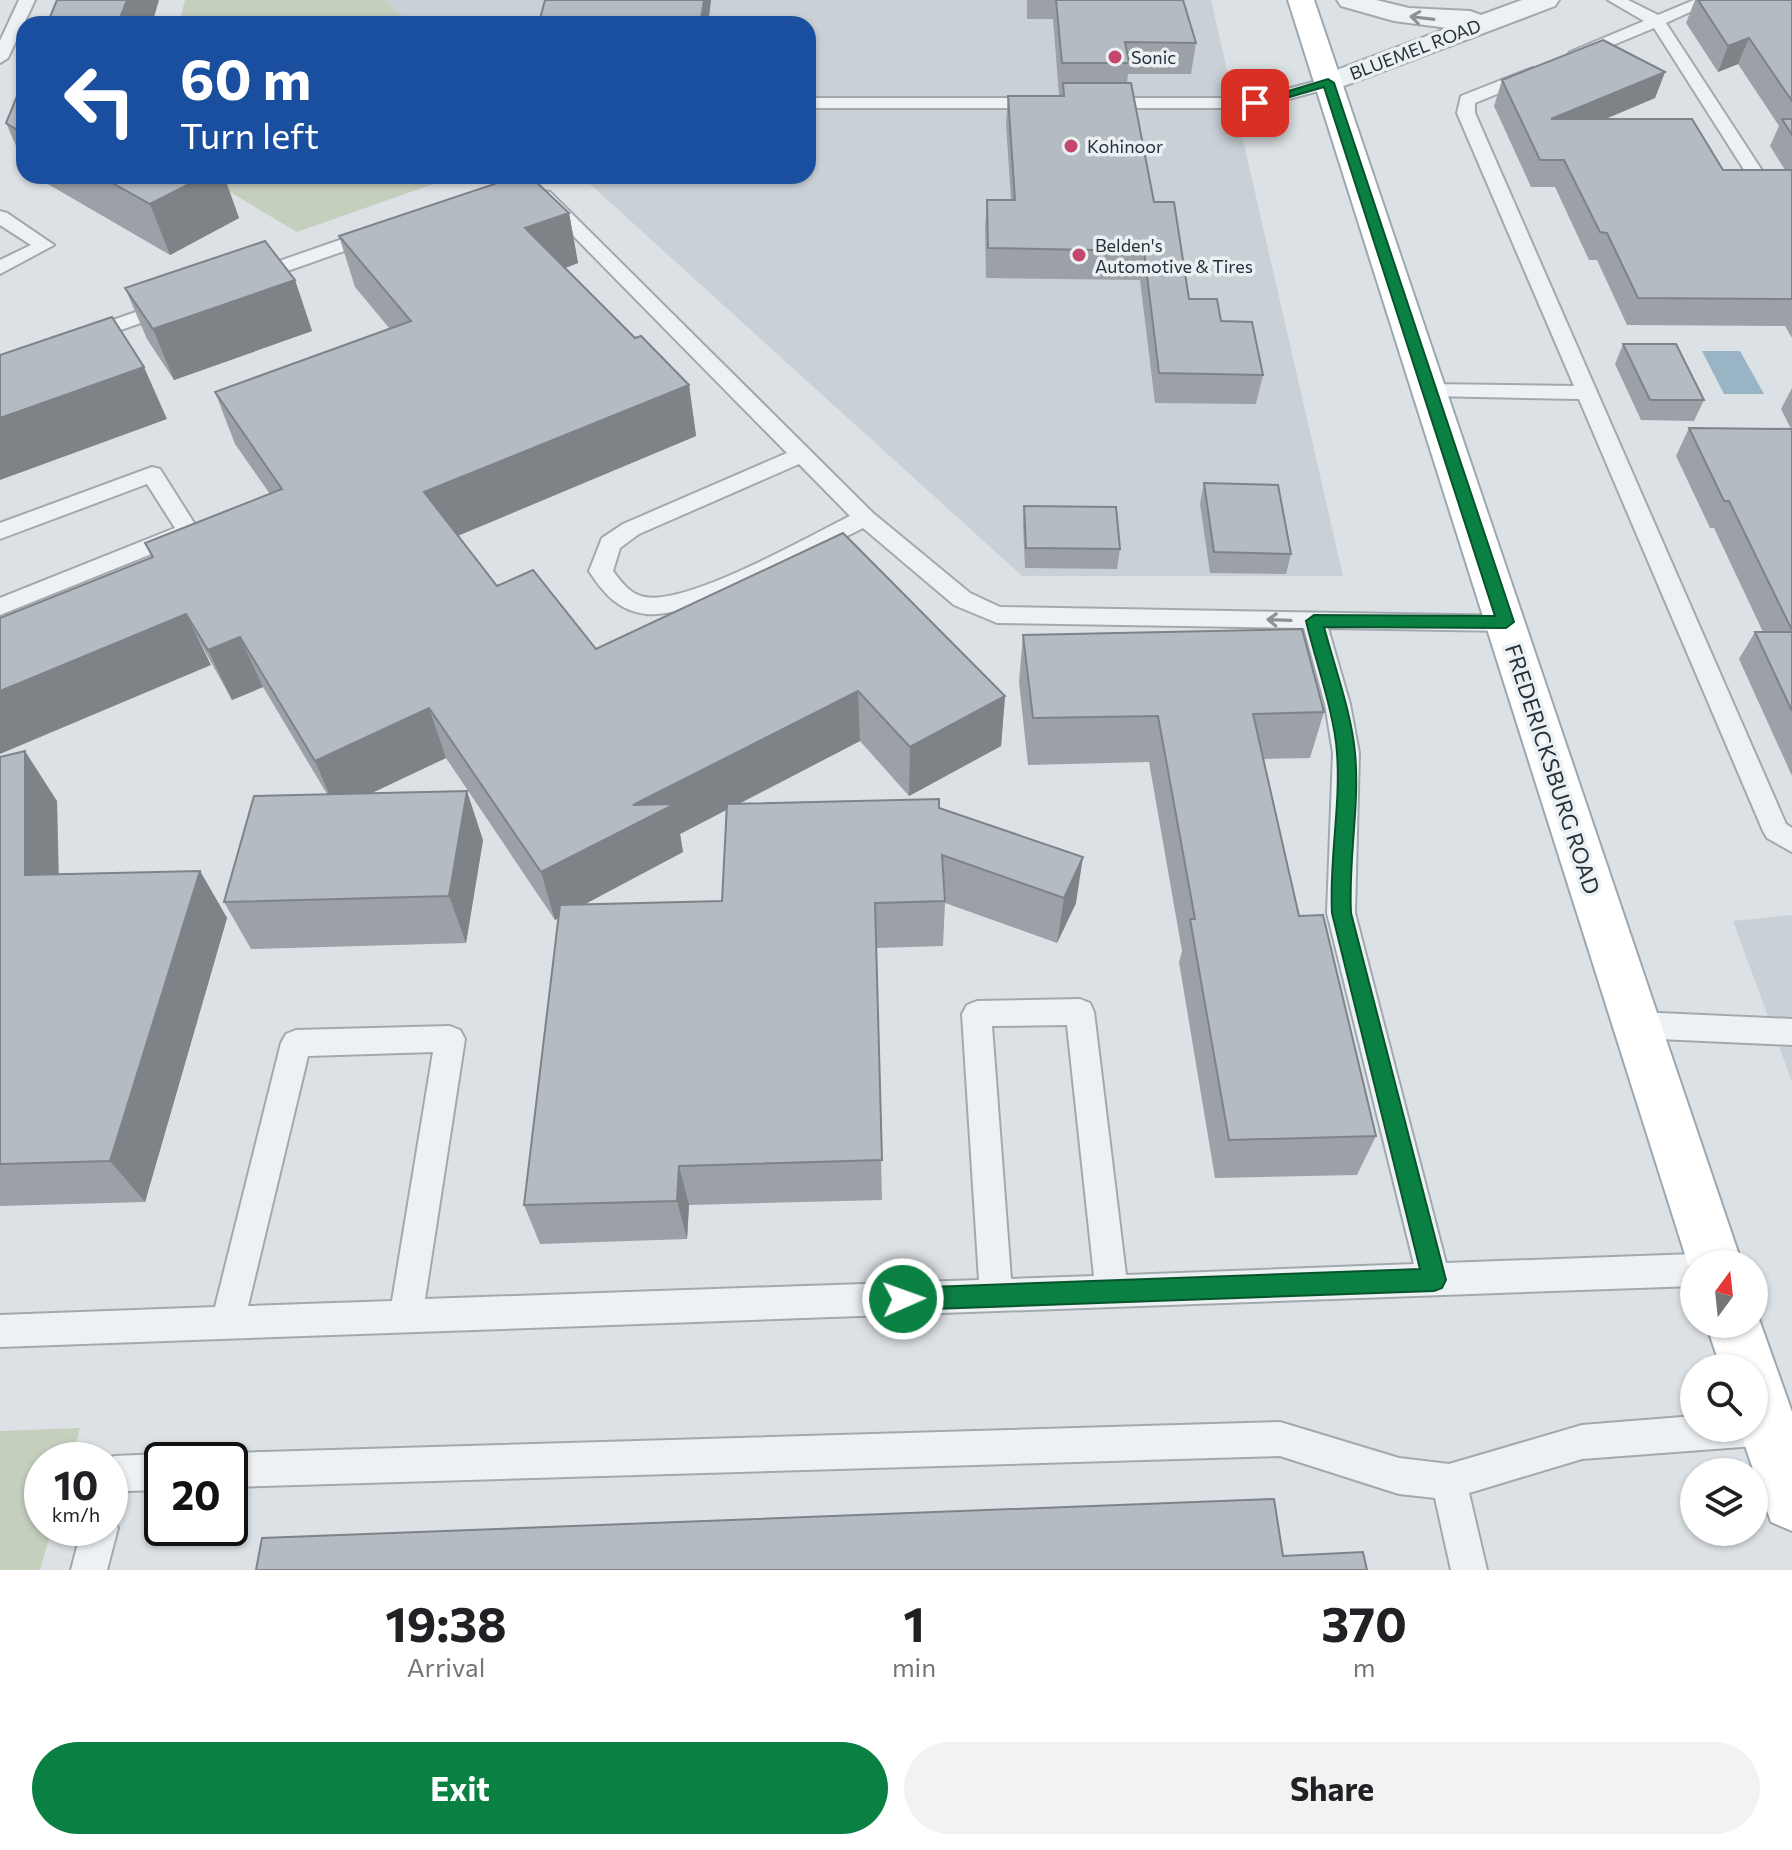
<!DOCTYPE html>
<html lang="en">
<head>
<meta charset="utf-8">
<style>
  :root { --surface:#fff; --page:#f2f2f2; --text:#202124; --muted:#757577; --accent:#0b8043 }
  body { margin:0; font-family:Commissioner,sans-serif; background:var(--page); color:var(--text); height:100vh; display:flex; flex-direction:column; font-size:30px; white-space:nowrap }
  * { box-sizing:border-box; margin:0 }
  p { font-size:26px; color:var(--muted) }
  .icon { flex:none; width:44px; height:44px; fill:none; stroke:currentColor; stroke-width:2; stroke-linecap:round; stroke-linejoin:round }
  .map { position:relative; height:1570px; overflow:hidden }
  .side { display:flex; flex-direction:column; background:var(--surface); flex:1 }
  .side>* { flex:none }
  .banner { position:absolute; left:16px; top:16px; width:800px; height:168px; border-radius:24px; box-shadow:0 2px 6px #0004; background:#1a4fa0; color:#fff; overflow:hidden }
  .needle { width:52px; rotate:15deg }
  .buttons { position:absolute; left:1680px; top:1250px; display:grid; gap:16px }
  .buttons a { display:grid; place-items:center; width:88px; height:88px; border-radius:50%; background:var(--surface); box-shadow:0 2px 6px #0004; font-size:40px }
  .speed { position:absolute; left:24px; top:1442px; display:flex; gap:16px; font-size:40px; font-weight:700; text-align:center }
  .speed>* { display:grid; place-content:center; width:104px; height:104px; border-radius:50%; background:var(--surface); box-shadow:0 2px 6px #0004; line-height:1 }
  .speed small { font-size:20px; font-weight:400 }
  .speed .limit { border:4px solid #111; border-radius:12px; background:#fff; color:#111 }
  .pin { position:absolute; display:grid; place-items:center; width:68px; height:68px; color:#fff; margin:-34px; border-radius:16px; box-shadow:0 4px 12px #0006 }
  .me { position:absolute; width:88px; margin:-44px; rotate:88deg; stroke-linejoin:round; filter:drop-shadow(0 0 6px #0008) }
  .turn { display:flex; align-items:center; gap:28px; height:168px; padding:0 32px; font-size:36px }
  .turn .icon { width:104px; height:104px; stroke-width:2.5 }
  .turn b { display:block; font-size:56px; line-height:68px }
  .eta { display:flex; justify-content:space-evenly; align-items:center; height:136px; text-align:center }
  .eta b { font-size:48px; font-weight:700; line-height:56px }
  .button { display:flex; gap:16px; margin-top:auto; padding:16px 32px }
  .button a { flex:1; height:92px; border-radius:48px; background:var(--accent); color:#fff; font-size:32px; font-weight:700; line-height:92px; text-align:center }
  .button a+a { background:var(--page); color:var(--text) }
  .map>svg:first-child { display:block }
  .built { fill:#cad1d6 }
  .green { fill:#c5cfbe }
  .water { fill:#99b4c4 }
  .lines { fill:none; stroke-linecap:round; stroke-linejoin:round }
  .lane-casing { stroke:#a2a9ae; stroke-width:4 }
  .street-casing { stroke:#a2a9ae; stroke-width:4 }
  .primary-casing { stroke:#9ca7b0; stroke-width:4 }
  .lane { fill:#eef1f4; fill-rule:evenodd }
  .street { fill:#eef1f4; fill-rule:evenodd }
  .primary { fill:#fff; fill-rule:evenodd }
  .wall { fill:#9ba1a7; fill-rule:evenodd }
  .shaded-wall { fill:#7e8388 }
  .building { fill:#b4bbc2; stroke:#7e8388; stroke-width:2 }
  .oneway { stroke:#8a9197 }
  .route { fill:#0b8043; stroke:#07532c; stroke-width:2 }
  .poi-dot { fill:#c4476d; stroke:#ebf0f3; stroke-width:3 }
  .labels { text-anchor:middle; dominant-baseline:central; stroke-width:7; stroke-linejoin:round; paint-order:stroke }
  .far-street-label { font-size:18px; fill:#27313a; stroke:#ebf0f3 }
  .far-poi-label { font-size:18px; fill:#27313a; stroke:#ebf0f3; text-anchor:start }
  .street-label { font-size:22px; fill:#27313a; stroke:#ebf0f3 }
</style>
</head>
<body>
<div class="map">
<svg width="1792" height="1570" viewBox="0 0 1792 1570">
  <rect width="100%" height="100%" fill="#dce1e5"/>
  <!-- built -->
  <path class="built" d="M385,0H1211L1343,576H1022L581,176H808V24H411Z
    M1792,915V1082L1733,921Z"/>
  <!-- green -->
  <path class="green" d="M185,0H385L411,24H179Z
    M203,176H456L297,232Z
    M80,1428L71,1460H42V1528H52L40,1570H0V1431Z"/>
  <!-- water -->
  <path class="water" d="M1702,351H1740L1764,394H1724Z"/>
  <g class="lines">
    <!-- lane casing -->
    <g class="lane-casing">
      <path id="lane" d="M19,0H35L8,58L0,63V41Z
        M1608,0H1628L1658,15L1694,0H1716L1666,23L1763,172L1760,176H1748L1654,28L1582,58H1570L1568,55L1570,52L1644,21Z
        M1532,68L1538,69L1540,73L1538,77L1475,103V113L1786,824L1792,828V852L1767,838L1763,831L1579,399L1429,396L1419,390L1429,384L1574,386L1457,113L1461,96Z
        M1328,78L1336,83L1334,87L1255,108H1100L1091,103L1100,98H1254Z
        M808,98H1040L1049,103L1040,108H808Z
        M544,191L550,192L873,513L970,593L1000,607L1514,616L1518,622L1514,628L1506,631L1328,628L1350,704L1359,753L1355,913L1446,1263L1694,1254L1705,1259L1708,1264H1694V1286L0,1347V1315L215,1307L281,1043L286,1034L296,1030L450,1026L460,1030L465,1039L425,1299L979,1280L962,1014L967,1005L977,1001L1080,999L1090,1003L1094,1012L1126,1275L1414,1264L1327,913L1333,753L1325,704L1304,628L997,623L954,605L863,528C815,552 696,619 646,614C619,611 603,593 589,571L602,538L623,524L787,453L538,200L535,196ZM799,464L850,516C807,537 689,605 645,597C631,595 621,582 613,571L620,548L639,534ZM1067,1025L1094,1276L1011,1279L992,1026ZM433,1052L392,1301L248,1306L308,1056Z
        M0,211L7,213L54,245L0,274V260L31,245L0,225Z
        M374,228L383,234L381,238L259,281L252,283L242,277L245,273Z
        M170,300L180,306L177,310L90,341L83,343L73,337L76,333Z
        M152,467L160,469L196,526L199,531L196,536L0,615V598L175,528L147,484L0,539V523Z
        M1637,1012L1792,1019V1045L1637,1038L1627,1034L1622,1025L1627,1016Z
        M1768,1411L1780,1416L1785,1428L1780,1440L1768,1445L1582,1459L1469,1493L1487,1570H1451L1435,1498L1399,1494L1280,1456L230,1487V1460H217L230,1453L1280,1422L1399,1458L1449,1464L1582,1425L1694,1416V1428H1754V1412Z
        M162,1454L175,1460H162V1490L127,1491L122,1501L110,1507V1460H106L114,1456Z
        M110,1514L118,1528L107,1570H71L82,1528H110Z"/>
    </g>
    <!-- street casing -->
    <g class="street-casing">
      <path id="street" d="M1337,0H1376L1409,8L1470,11L1481,15L1522,0H1559L1555,6L1328,92L1318,89L1314,83L1318,77L1448,28L1394,21L1341,6Z"/>
    </g>
    <!-- primary casing -->
    <g class="primary-casing">
      <path id="primary" d="M1288,0H1314L1742,1264H1694V1279L1688,1264Z
        M1754,1305L1792,1412V1531L1771,1522L1739,1428H1754V1368H1721L1706,1324H1754Z"/>
    </g>
    <!-- lane -->
    <use href="#lane" class="lane"/>
    <!-- street -->
    <use href="#street" class="street"/>
    <!-- primary -->
    <use href="#primary" class="primary"/>
  </g>
  <!-- wall -->
  <path class="wall" d="M545,0H711L708,24H540V19Z
    M1027,0H1183L1196,43L1191,74H1128L1127,83L1154,202L1189,299L1221,321L1263,375L1256,404L1155,403L1140,280L986,278L985,229L987,200H1011L1006,124L1008,96H1062L1059,95L1053,19H1027Z
    M1695,0H1792V338L1785,326L1627,325L1597,260H1589L1555,187H1531L1494,106L1502,80L1665,72L1655,98L1606,119L1723,170H1785L1770,146L1779,126L1738,64L1718,72L1686,23Z
    M24,79V164L6,123Z
    M34,176H224L239,218L170,255Z
    M569,213L578,263L565,268L635,338L689,385L696,436L458,536L497,586L596,649L1005,696L1001,746L909,796L860,741L739,804L939,808L1076,903L1057,943L945,903L943,946L876,948L882,1200L689,1205L687,1239L540,1244L524,1205L559,917L555,920L446,758L371,793L483,840L466,943L251,949L224,902L327,794L263,687L232,700L145,543L270,494L235,444L215,392L390,329L355,287L339,236ZM726,810L722,901L583,905L683,852L680,834Z
    M295,280L312,331L174,380L147,339L125,288Z
    M1623,344L1704,400L1694,421L1641,420L1615,364Z
    M1792,388V776L1739,659L1755,632H1763L1714,528H1710L1676,456L1689,428L1791,429L1781,409Z
    M1204,483L1291,554L1286,574L1210,573L1200,504Z
    M1024,506L1120,549L1117,569L1025,568L1023,526Z
    M1023,635L1324,712L1310,758L1264,759L1299,916L1376,1136L1357,1175L1215,1178L1179,962L1182,951L1149,762L1028,765L1019,682Z
    M0,757L57,801L59,874L200,871L227,918L145,1202L0,1206Z"/>
  <!-- shaded-wall -->
  <path class="shaded-wall" d="M127,0H159L152,24H122L120,18Z
    M704,0H711L708,24H701Z
    M1749,38L1738,64L1718,72L1728,46Z
    M1665,72L1655,98L1542,145L1551,119Z
    M205,176H224L239,218L170,255L150,204Z
    M569,213L578,263L536,279L525,228Z
    M295,280L312,331L174,380L153,329Z
    M144,367L167,419L0,480V418Z
    M689,385L696,436L440,543L424,492Z
    M186,614L211,665L0,754V691Z
    M240,637L263,687L232,700L208,650Z
    M858,691L860,741L680,834L683,852L555,920L541,872L633,805Z
    M1005,696L1001,746L909,796L910,747Z
    M429,708L446,758L336,810L315,761Z
    M25,751L57,801L59,922L25,875Z
    M467,791L483,840L466,943L449,896Z
    M1083,857L1076,903L1057,943L1064,898Z
    M200,871L227,918L145,1202L110,1161Z
    M679,1166L689,1205L687,1239L677,1201Z"/>
  <!-- building -->
  <path class="building" d="M57,0H127L120,18H132L130,24H47Z
    M545,0H704L701,19H693V24H543L544,20L540,19Z
    M1056,0H1183L1196,43L1125,42L1129,63H1062Z
    M1698,0H1792V101L1749,38L1728,46Z
    M1603,40L1665,72L1551,119H1692L1723,170H1792V299L1638,298L1607,233L1600,232L1564,160H1540L1502,80Z
    M24,79V134L6,123Z
    M1063,83H1131L1154,202H1174L1189,299H1217L1221,321L1252,322L1263,375L1159,373L1144,251L988,248L987,200H1015L1008,96H1064Z
    M1782,119H1792V135Z
    M100,176H205L150,204Z
    M518,176H530L569,213L525,228L635,338L641,336L689,385L424,492L497,586L533,570L596,649L843,533L1005,696L910,747L858,691L633,805L675,804L541,872L429,708L315,761L240,637L208,650L186,614L0,691V618L153,557L145,543L282,489L215,392L411,321L339,236Z
    M265,241L295,280L153,329L125,288Z
    M112,317L144,367L0,418V355Z
    M1623,344H1676L1704,400H1650Z
    M1689,428L1792,429V630L1729,501H1724Z
    M1204,483L1278,485L1291,554L1214,552Z
    M1024,506L1116,507L1120,549L1026,548Z
    M1302,629L1324,712L1253,714L1299,916L1323,915L1376,1136L1229,1140L1190,919H1195L1158,716L1033,718L1023,635Z
    M1755,632H1792V711Z
    M25,751V875L200,871L110,1161L0,1164V757Z
    M467,791L449,896L224,902L254,796Z
    M939,799V808L1083,857L1064,898L942,855L945,901L875,903L882,1160L679,1166L677,1201L524,1205L560,905L722,901L727,804Z
    M1274,1499L1283,1556L1363,1552L1367,1570H256L262,1538Z"/>
  <!-- one-way arrows -->
  <defs><path id="oneway-shaft" d="M-6 0H5M1.5-3L5.5 0L1.5 3" fill="none" stroke-width="1.6" stroke-linecap="round" stroke-linejoin="round" transform="scale(2)"/></defs>
  <g class="oneway">
    <use href="#oneway-shaft" transform="translate(1422 18) rotate(-173)"/>
    <use href="#oneway-shaft" transform="translate(1279 620) rotate(-178)"/>
  </g>
  <!-- route -->
  <path class="route" d="M1328,79L1334,83L1514,622L1506,628L1324,627C1334,665 1352,715 1355,753C1360,806 1348,859 1351,913L1446,1280L1442,1288L1434,1291L903,1310L895,1307L892,1299L895,1291L903,1288L1420,1269L1332,913C1329,859 1341,806 1337,753C1335,716 1315,659 1306,621L1314,615L1495,616L1324,87L1255,107L1249,103Z"/>
  <!-- markers -->
  <g class="poi-dot">
    <circle cx="1115" cy="57" r="8"/>
    <circle cx="1071" cy="146" r="8"/>
    <circle cx="1079" cy="255" r="8"/>
  </g>
  <g class="labels">
    <!-- far-street labels -->
    <g class="far-street-label">
      <text transform="translate(1415 49) rotate(-21)">BLUEMEL ROAD</text>
    </g>
    <!-- far-poi labels -->
    <g class="far-poi-label">
      <text x="1131" y="57">Sonic</text>
      <text x="1087" y="146">Kohinoor</text>
      <text x="1095" y="245">Belden's<tspan x="1095" dy="21">Automotive &amp; Tires</tspan></text>
    </g>
    <!-- street labels -->
    <g class="street-label">
      <text transform="translate(1553 769) rotate(72)">FREDERICKSBURG ROAD</text>
    </g>
  </g>
</svg>
<div class="buttons">
<a><svg class="needle" viewBox="-14 -14 28 28"><path d="M0-13l5 13h-10z" fill="#e53935"/><path d="M0 13l5-13h-10z" fill="#757577"/></svg></a>
<a><svg class="icon" aria-label="search" viewBox="0 0 24 24"><circle cx="10" cy="10" r="6"/><path d="M15 15l6 6"/></svg></a>
<a><svg class="icon" aria-label="layers" viewBox="0 0 24 24"><path d="M12 4l9 5-9 5-9-5zM3 14l9 5 9-5"/></svg></a>
</div>
<div class="speed"><div>10<small>km/h</small></div><div class="limit">20</div></div>
<div class="pin" style="left:1255px;top:103px;background:#d93025"><svg class="icon" aria-label="arrive" viewBox="0 0 24 24"><path d="M6 21V4h12l-3 4 3 4H6"/></svg></div>
<svg class="me" style="left:903px;top:1299px" viewBox="-20 -20 40 40"><circle r="17" fill="#0b8043" stroke="#fff" stroke-width="3"/><path d="M0-11L8 9 0 5-8 9z" fill="#fff"/></svg>
<div class="banner">
<div class="turn"><svg class="icon" aria-label="left" viewBox="0 0 24 24"><path d="M17 20v-9H6M10 6l-5 5 5 5"/></svg><div><b>60 m</b>Turn left</div></div>
</div>
</div>
<section class="side">
<div class="eta">
<div><b>19:38</b><p>Arrival</p></div>
<div><b>1</b><p>min</p></div>
<div><b>370</b><p>m</p></div>
</div>
<div class="button"><a>Exit</a><a>Share</a></div>
</section>
</body>
</html>
